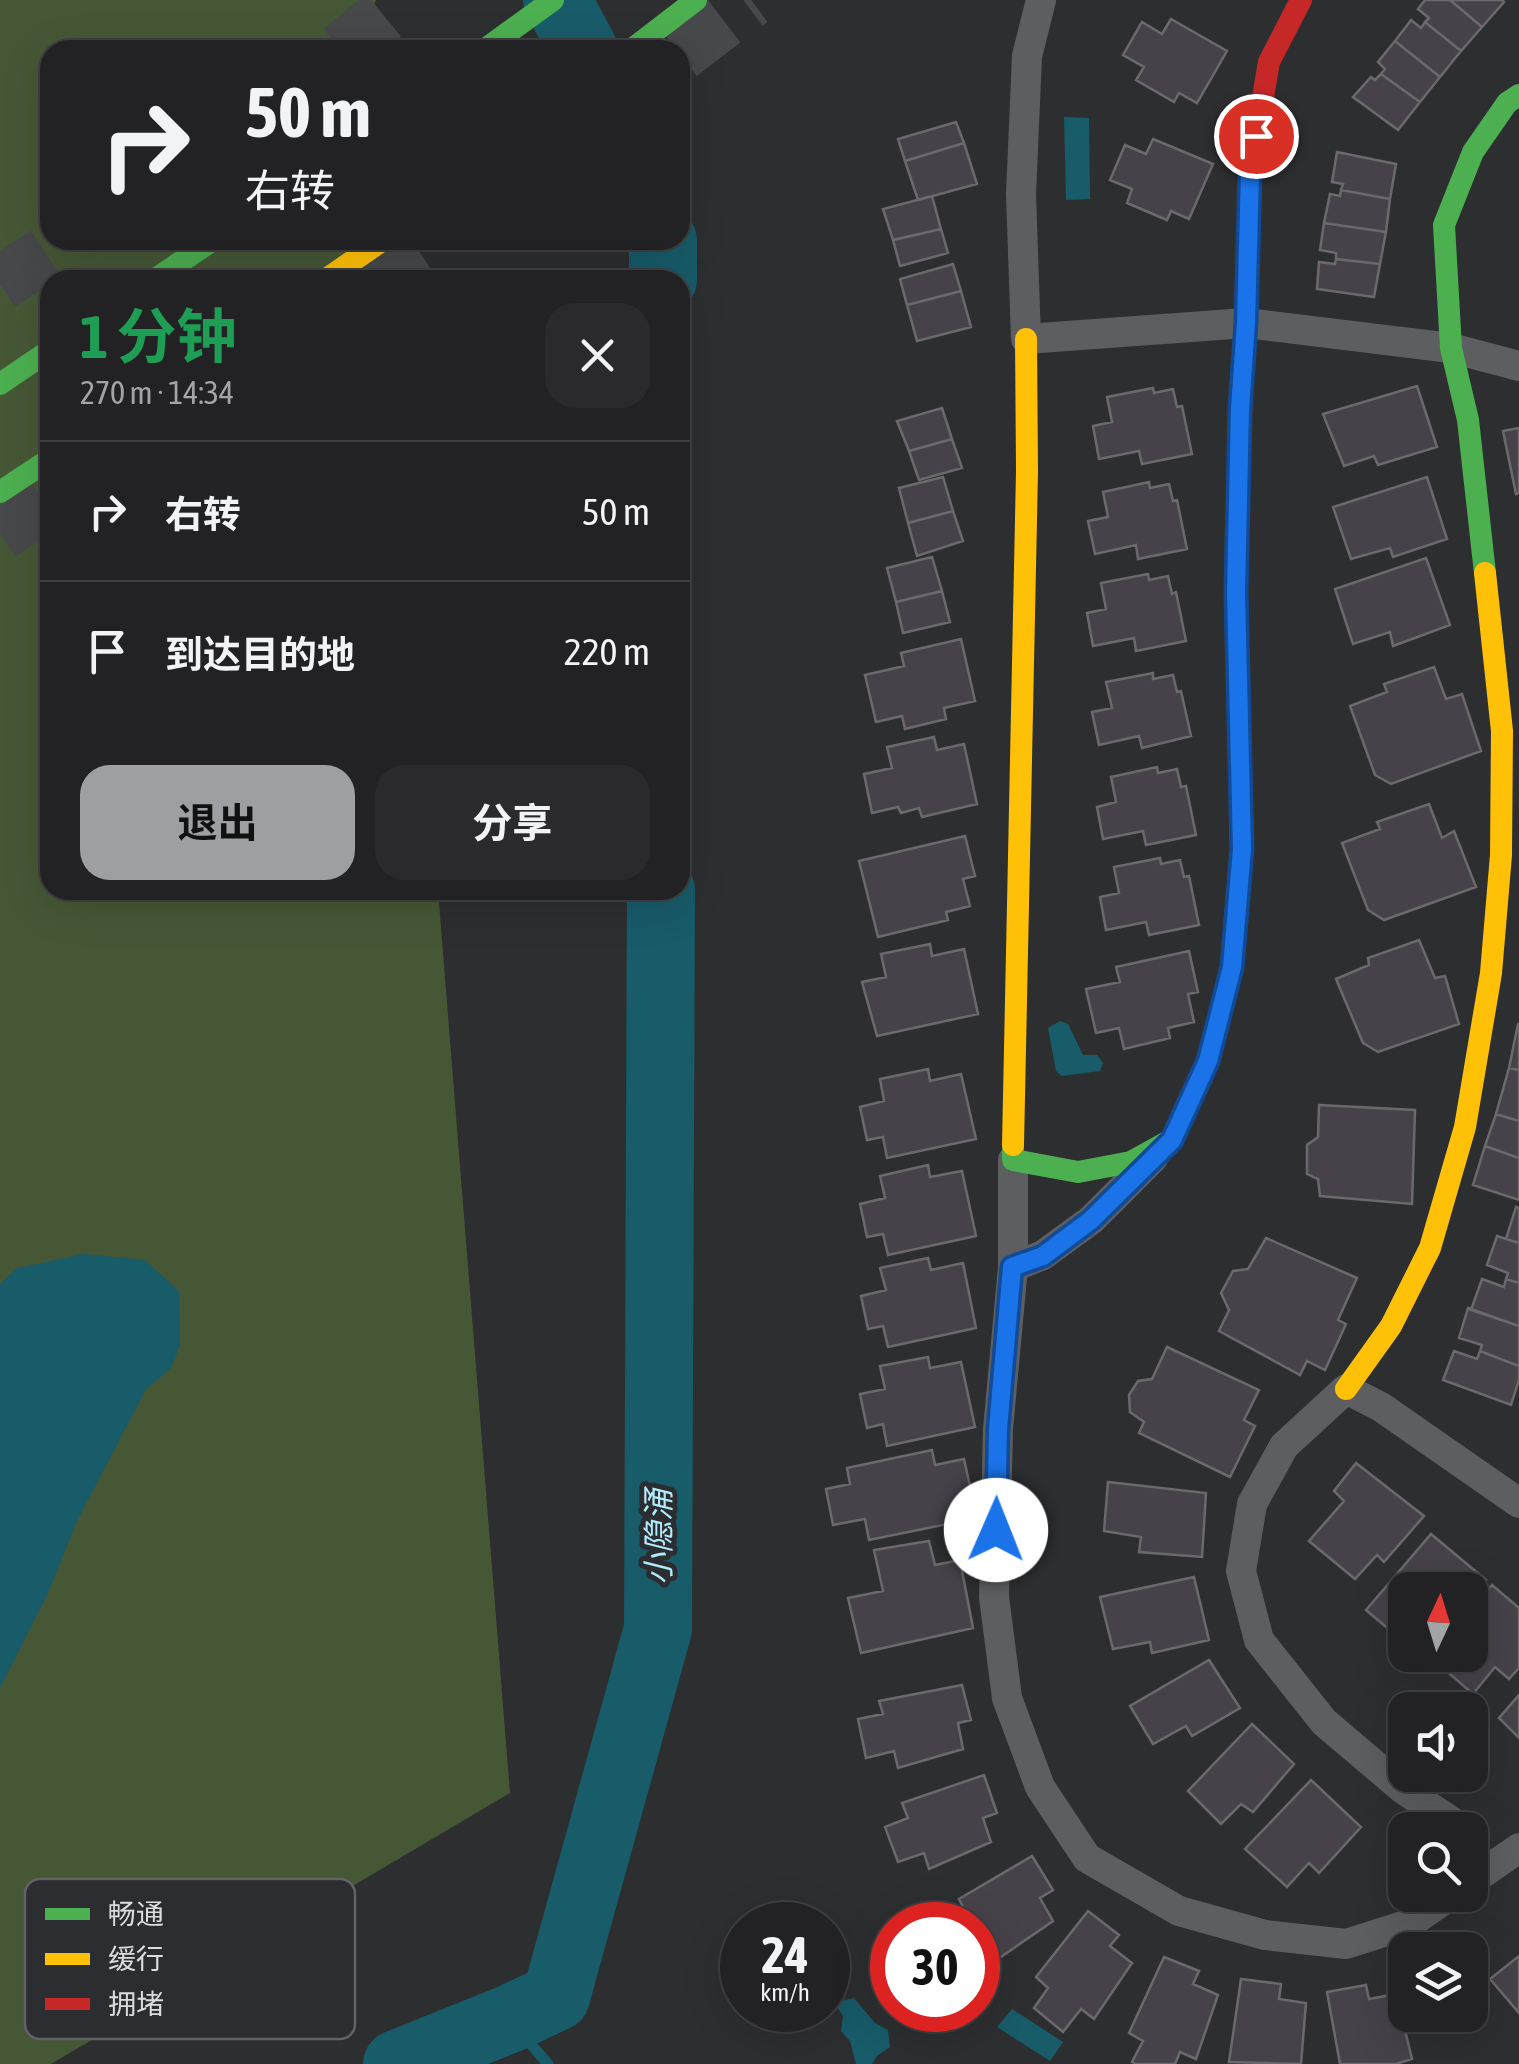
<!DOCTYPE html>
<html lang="zh">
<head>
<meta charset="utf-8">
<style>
  :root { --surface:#222224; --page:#2a2a2c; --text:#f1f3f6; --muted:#a2a4a6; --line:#3f3f41; --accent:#9e9fa2 }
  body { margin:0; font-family:"Asap Condensed","Noto Sans SC",sans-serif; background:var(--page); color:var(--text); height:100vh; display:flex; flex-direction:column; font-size:38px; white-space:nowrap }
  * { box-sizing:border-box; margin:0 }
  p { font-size:32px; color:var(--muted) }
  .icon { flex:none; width:55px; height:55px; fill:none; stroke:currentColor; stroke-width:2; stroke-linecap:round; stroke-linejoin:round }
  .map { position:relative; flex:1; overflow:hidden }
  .sheet { position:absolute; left:40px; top:270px; width:650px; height:630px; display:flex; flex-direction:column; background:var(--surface); border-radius:30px; box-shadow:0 10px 40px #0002,0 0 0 2px var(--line) }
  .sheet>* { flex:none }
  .top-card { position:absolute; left:40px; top:40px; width:650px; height:210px; border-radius:30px; box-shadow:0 10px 40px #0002,0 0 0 2px var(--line); background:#222224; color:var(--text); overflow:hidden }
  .needle { width:65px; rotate:4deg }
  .controls { position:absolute; left:1388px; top:1572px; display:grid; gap:20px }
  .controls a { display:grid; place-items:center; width:100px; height:100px; border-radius:20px; background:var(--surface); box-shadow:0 10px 40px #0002,0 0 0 2px var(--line); font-size:50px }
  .speed { position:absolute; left:720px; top:1902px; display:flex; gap:20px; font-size:50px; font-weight:700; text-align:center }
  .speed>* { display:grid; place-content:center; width:130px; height:130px; border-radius:50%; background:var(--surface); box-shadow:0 10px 40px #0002,0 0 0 2px var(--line); line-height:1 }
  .speed small { font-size:25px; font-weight:400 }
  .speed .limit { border:15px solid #d22; background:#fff; color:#111 }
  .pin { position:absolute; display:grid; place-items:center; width:85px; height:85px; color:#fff; margin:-42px; border:5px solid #fff; border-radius:50%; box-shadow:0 2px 10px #0007 }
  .me { position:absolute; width:110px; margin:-55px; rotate:1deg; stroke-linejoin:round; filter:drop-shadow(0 0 8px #0008) }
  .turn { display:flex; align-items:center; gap:35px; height:210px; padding:0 40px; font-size:45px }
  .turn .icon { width:130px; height:130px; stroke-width:2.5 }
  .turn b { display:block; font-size:70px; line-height:85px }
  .round { display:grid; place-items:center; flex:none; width:105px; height:105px; border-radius:30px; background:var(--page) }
  .overview { display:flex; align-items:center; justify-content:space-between; height:170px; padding:0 40px }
  h1 { font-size:60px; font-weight:700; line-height:75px; color:#1e9e55 }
  .button { display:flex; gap:20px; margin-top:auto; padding:20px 40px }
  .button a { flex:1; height:115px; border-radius:30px; background:var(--accent); color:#111; font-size:40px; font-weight:700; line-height:115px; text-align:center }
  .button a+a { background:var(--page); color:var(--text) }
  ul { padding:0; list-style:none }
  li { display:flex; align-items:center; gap:30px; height:140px; padding:0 40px; border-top:2px solid var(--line) }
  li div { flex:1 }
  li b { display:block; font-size:38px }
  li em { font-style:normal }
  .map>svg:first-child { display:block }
  .green { fill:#465736 }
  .water { fill:#185b69 }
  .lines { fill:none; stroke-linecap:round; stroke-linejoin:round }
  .stream { stroke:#185b69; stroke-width:11 }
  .river { stroke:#185b69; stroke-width:68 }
  .building { fill:#47424a; stroke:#6a696b; stroke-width:2.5 }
  .highway-tunnel { stroke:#47484a; stroke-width:55; stroke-dasharray:55 28; stroke-linecap:butt }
  .street { stroke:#5d5e5f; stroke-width:30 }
  .fast { stroke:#4caf50; stroke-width:22 }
  .slow { stroke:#ffc107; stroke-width:22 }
  .jam { stroke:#c62828; stroke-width:22 }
  .route-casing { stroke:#114b97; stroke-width:25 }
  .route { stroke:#1a73e8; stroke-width:18 }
  .labels { text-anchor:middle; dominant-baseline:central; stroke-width:10; stroke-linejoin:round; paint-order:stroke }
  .water-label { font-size:32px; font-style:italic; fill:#b1eafa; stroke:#2c2d31 }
  .key { fill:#2c2d31; stroke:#616265; stroke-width:2.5 }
  .key-label { font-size:28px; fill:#dbdcdf }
</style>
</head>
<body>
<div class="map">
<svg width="1519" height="2064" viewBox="0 0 1519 2064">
  <rect width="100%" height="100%" fill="#2d2e30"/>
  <!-- green -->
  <path class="green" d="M0,0H376L370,15L372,50H50V240H387L390,280H50V890H438L510,1793L51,2064H0Z"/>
  <!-- water -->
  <path class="water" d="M1064,117L1089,118L1090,199L1066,200Z
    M1060,1021L1068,1024L1083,1055H1097L1103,1063L1100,1071L1062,1076L1056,1071L1048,1028Z
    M84,1254L145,1260L179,1291L180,1345L171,1368L146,1389L77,1521L48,1593L0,1688V1284L17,1268Z
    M854,1998L875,2023L888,2030L890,2047L877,2056L872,2064H856L850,2041L841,2031L843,2016L837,2007L841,2001Z
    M1012,2009L1063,2042L1050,2061L997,2027Z"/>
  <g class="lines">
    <!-- stream -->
    <path class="stream" d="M509,2019L548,2064"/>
    <!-- river -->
    <path class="river" d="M557,0L584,50
      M663,280V240
      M397,2064L509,2019L556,1997L658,1629L661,890"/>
  </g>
  <!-- building -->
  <path class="building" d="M1425,0H1450L1482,27L1461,51L1425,22L1429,18L1418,9Z
    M1450,0H1502L1504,2L1482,27Z
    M1171,19L1227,51L1197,103L1179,93L1174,102L1136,80L1144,67L1123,55L1142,22L1162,34Z
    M1411,20L1421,28L1425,22L1461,51L1440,77L1395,41Z
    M1395,41L1440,77L1420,102L1381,74L1385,69L1378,62Z
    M1381,74L1420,102L1398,130L1353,97L1371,77L1375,80Z
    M956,122L964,143L905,161L898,139Z
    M1153,139L1213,164L1189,219L1171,211L1167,220L1127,203L1132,189L1110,180L1125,145L1146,154Z
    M964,143L977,184L918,200L905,161Z
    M1337,152L1396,164L1390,199L1341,190L1343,184L1332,182Z
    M1341,190L1390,199L1386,232L1324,223L1330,194L1340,196Z
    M932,196L941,229L893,240L883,209Z
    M1324,223L1386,232L1380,264L1336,259V253L1320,250Z
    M941,229L948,253L900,266L893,240Z
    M1336,259L1380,264L1374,297L1317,289L1319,262L1335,264Z
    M953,264L961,291L907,305L900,279Z
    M961,291L971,327L917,341L907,305Z
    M1417,386L1437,447L1378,465L1374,456L1344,466L1323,414Z
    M1153,388L1154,393L1173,389L1177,407L1182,406L1192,454L1142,464L1139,451L1099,459L1093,426L1112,422L1107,397Z
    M942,408L952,439L909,451L897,421Z
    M1519,428V493L1516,494L1503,431Z
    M952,439L962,468L919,480L909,451Z
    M943,477L953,511L908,523L899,488Z
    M1427,477L1447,539L1393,557L1390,548L1351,559L1333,507Z
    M1149,482L1150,488L1169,484L1173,501L1177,500L1187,549L1138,559L1136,545L1095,554L1088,521L1108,517L1103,492Z
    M953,511L963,541L917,556L908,523Z
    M932,557L942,591L896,602L887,568Z
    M1426,558L1450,625L1393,646L1390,632L1353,644L1335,589Z
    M1148,574L1149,580L1168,576L1172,594L1176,592L1186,641L1136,651L1134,638L1093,646L1087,613L1106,609L1101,583Z
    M942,591L950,622L903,633L896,602Z
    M961,639L975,701L944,708L946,719L905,729L902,716L876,722L865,675L904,666L901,653Z
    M1434,667L1446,699L1462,694L1481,751L1391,784L1375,775L1350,706L1387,692L1384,684Z
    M1153,673V679L1173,675L1177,692L1181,691L1191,736L1142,748L1139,736L1099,745L1092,712L1112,708L1106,682Z
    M934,737L937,750L964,744L977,804L922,817L919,808L901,813L898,807L872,813L864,774L892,768L887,747Z
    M1157,767L1158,773L1177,769L1181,787L1186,786L1196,835L1146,845L1143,831L1103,839L1097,807L1116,802L1111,777Z
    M1429,804L1442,838L1454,831L1476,887L1384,920L1368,910L1342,843L1380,829L1377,822Z
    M965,836L975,876L963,879L970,906L946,912L948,920L878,937L859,861Z
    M1160,858L1161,864L1180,860L1184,877L1189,876L1199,925L1149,935L1146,922L1106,930L1100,897L1119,893L1114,867Z
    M1419,940L1435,978L1445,976L1459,1024L1378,1052L1363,1043L1336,979L1369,965L1368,958Z
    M930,944L932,956L964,949L978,1014L877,1036L862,982L886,977L881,954Z
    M1189,951L1198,992L1188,994L1194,1022L1168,1028L1170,1038L1124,1049L1119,1028L1096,1033L1086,989L1120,982L1116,967Z
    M1518,1024H1519V1070L1509,1068Z
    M1509,1068L1519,1070V1121L1496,1114Z
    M928,1069L930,1081L961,1074L976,1139L887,1158L883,1137L867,1140L860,1107L884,1101L880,1079Z
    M1319,1105L1415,1110L1412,1204L1320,1196L1318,1179L1307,1174V1145L1318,1137Z
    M1496,1114L1519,1121V1158L1485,1146Z
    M1485,1146L1519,1158V1200L1473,1185Z
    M928,1165L930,1177L962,1171L976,1236L888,1255L883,1234L867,1237L860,1204L885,1198L880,1176Z
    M1516,1207L1519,1208V1243L1506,1239Z
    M1497,1236L1519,1243V1283L1506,1279L1508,1273L1487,1265Z
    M1266,1238L1357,1278L1338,1320L1346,1324L1325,1370L1307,1361L1300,1375L1219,1331L1229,1310L1221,1293L1233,1271L1248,1269Z
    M928,1258L931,1270L963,1263L976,1328L888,1347L883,1326L868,1329L861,1296L886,1290L880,1268Z
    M1482,1279L1504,1287L1506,1279L1519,1283V1326L1471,1310Z
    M1468,1308L1519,1326V1366L1480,1351L1482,1345L1459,1338Z
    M1167,1347L1259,1390L1244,1420L1255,1426L1230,1477L1139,1433L1144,1422L1130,1412L1129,1395L1138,1381L1152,1379Z
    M1454,1351L1477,1359L1480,1351L1519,1366V1380L1511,1405L1443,1380Z
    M928,1357L930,1368L961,1362L975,1427L887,1446L883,1424L867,1428L860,1394L885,1389L880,1366Z
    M932,1450L935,1465L964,1459L977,1518L869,1540L865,1519L833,1525L826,1489L850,1484L847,1468Z
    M1356,1463L1424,1516L1384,1562L1377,1555L1355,1579L1309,1541L1344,1501L1334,1491Z
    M1108,1482L1206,1493L1202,1557L1139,1552L1141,1537L1104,1531Z
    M1431,1534L1486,1580L1470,1598V1590H1405V1643L1366,1610Z
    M929,1541L935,1565L960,1560L973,1628L861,1653L848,1598L883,1591L874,1550Z
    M1194,1577L1209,1640L1152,1653L1150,1642L1113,1649L1100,1597Z
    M1492,1585L1519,1608V1668L1509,1679L1495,1667L1473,1694L1436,1662L1442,1655H1470V1611Z
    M1209,1660L1240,1708L1192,1736L1186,1726L1153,1744L1130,1706Z
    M962,1685L971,1720L958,1723L963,1749L898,1768L894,1751L866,1758L858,1719L883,1714L879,1701Z
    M1519,1695V1738L1499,1718Z
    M1252,1724L1294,1764L1253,1812L1241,1804L1221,1824L1188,1791Z
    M984,1775L997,1813L983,1818L991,1842L929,1869L924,1853L898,1862L885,1827L908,1818L902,1803Z
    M1311,1780L1361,1827L1319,1873L1309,1863L1287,1887L1245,1849Z
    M1032,1856L1053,1890L1040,1898L1053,1921L998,1959L989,1945L978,1952V1925H948L966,1913L959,1899Z
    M1088,1911L1119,1935L1110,1946L1132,1963L1094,2019L1081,2009L1063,2032L1034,2008L1048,1988L1036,1977Z
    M1519,1956V2013L1490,1979Z
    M1164,1957L1199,1971L1193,1984L1218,1995L1196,2059L1180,2052L1175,2064H1136L1132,2062L1143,2041L1129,2033Z
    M1241,1979L1281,1984L1279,1999L1306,2003L1301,2064L1229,2062Z
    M1366,1985L1369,1999L1396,1994L1412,2059L1396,2064H1340L1327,1992Z"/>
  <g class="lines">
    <!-- highway-tunnel -->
    <path class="highway-tunnel" d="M341,50L402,0
      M680,54L751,0
      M372,280L431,240
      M0,284L67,240
      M0,534L50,500"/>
    <!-- street -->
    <path class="street" d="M1041,0L1027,56L1021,194L1026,339L1246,323L1451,348L1519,366
      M1013,1160V1267L1043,1255L1091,1220L1153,1158
      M1013,1267L998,1429L994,1597L1007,1698L1040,1787L1087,1858L1179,1911L1265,1935L1346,1944L1409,1924L1451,1895
      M1464,1830L1403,1789L1324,1722L1259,1640L1241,1571L1252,1504L1284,1446L1346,1389L1381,1407L1519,1503
      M1470,1882L1519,1848"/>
    <!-- fast -->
    <path class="fast" d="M484,50L553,0
      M631,50L696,0
      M154,280L213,240
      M0,384L50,350
      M0,492L50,459
      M1485,573L1468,420L1451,348L1444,225L1473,152L1507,103L1519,95
      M1013,1145V1160L1078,1172L1131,1162L1171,1140L1208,1061L1231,967L1241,849L1236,592L1239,473"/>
    <!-- slow -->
    <path class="slow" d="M325,280L383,240
      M1013,1145L1027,471L1026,339
      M1346,1389L1391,1326L1430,1248L1465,1127L1491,973L1501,855L1502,731L1485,573"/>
    <!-- jam -->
    <path class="jam" d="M1239,473L1250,173L1269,62L1301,0"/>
  </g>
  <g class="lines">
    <!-- route casing -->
    <g class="route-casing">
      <path id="route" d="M996,1530L998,1429L1012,1267L1043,1256L1091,1220L1172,1140L1208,1061L1232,967L1242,849L1236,592L1240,409L1246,323L1250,173L1256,136"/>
    </g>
    <!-- route -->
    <use href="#route" class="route"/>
  </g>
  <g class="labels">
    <!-- water labels -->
    <g class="water-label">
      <text transform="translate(658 1537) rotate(-90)">小隐涌</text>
    </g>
  </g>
  <!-- legend -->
  <rect x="25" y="1879" width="330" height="160" rx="15" class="key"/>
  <rect x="45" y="1908" width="45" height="12" fill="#4caf50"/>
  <rect x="45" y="1953" width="45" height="12" fill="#ffc107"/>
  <rect x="45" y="1998" width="45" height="12" fill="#c62828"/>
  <g class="key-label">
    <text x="108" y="1924">畅通</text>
    <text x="108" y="1969">缓行</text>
    <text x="108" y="2014">拥堵</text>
  </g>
</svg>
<div class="controls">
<a><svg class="needle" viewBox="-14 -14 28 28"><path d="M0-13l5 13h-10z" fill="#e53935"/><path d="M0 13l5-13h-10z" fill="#a2a4a6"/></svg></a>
<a><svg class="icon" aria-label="sound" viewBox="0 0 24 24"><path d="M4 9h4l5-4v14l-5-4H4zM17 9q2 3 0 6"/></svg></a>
<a><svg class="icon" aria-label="search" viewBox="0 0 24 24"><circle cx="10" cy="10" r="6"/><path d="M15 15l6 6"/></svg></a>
<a><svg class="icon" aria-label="layers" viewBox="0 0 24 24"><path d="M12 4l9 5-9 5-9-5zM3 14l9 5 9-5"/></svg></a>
</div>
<div class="speed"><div>24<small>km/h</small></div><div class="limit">30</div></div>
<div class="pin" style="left:1256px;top:136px;background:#d93025"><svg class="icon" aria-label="arrive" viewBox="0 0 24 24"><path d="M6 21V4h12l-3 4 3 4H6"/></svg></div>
<svg class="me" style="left:996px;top:1530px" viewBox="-20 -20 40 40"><circle r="19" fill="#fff"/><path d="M0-13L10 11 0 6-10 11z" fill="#1a73e8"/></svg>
<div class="top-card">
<div class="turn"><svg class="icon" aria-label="right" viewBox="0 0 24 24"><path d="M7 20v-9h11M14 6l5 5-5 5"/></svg><div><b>50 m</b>右转</div></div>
</div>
<section class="sheet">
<div class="overview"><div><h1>1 分钟</h1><p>270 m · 14:34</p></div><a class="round"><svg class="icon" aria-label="close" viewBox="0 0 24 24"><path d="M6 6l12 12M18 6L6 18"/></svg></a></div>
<ul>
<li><svg class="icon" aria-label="right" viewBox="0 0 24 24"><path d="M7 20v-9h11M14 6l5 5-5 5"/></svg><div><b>右转</b></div><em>50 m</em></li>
<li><svg class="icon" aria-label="arrive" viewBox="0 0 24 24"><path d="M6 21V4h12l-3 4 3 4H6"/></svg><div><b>到达目的地</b></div><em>220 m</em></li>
</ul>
<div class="button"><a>退出</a><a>分享</a></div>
</section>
</div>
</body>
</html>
